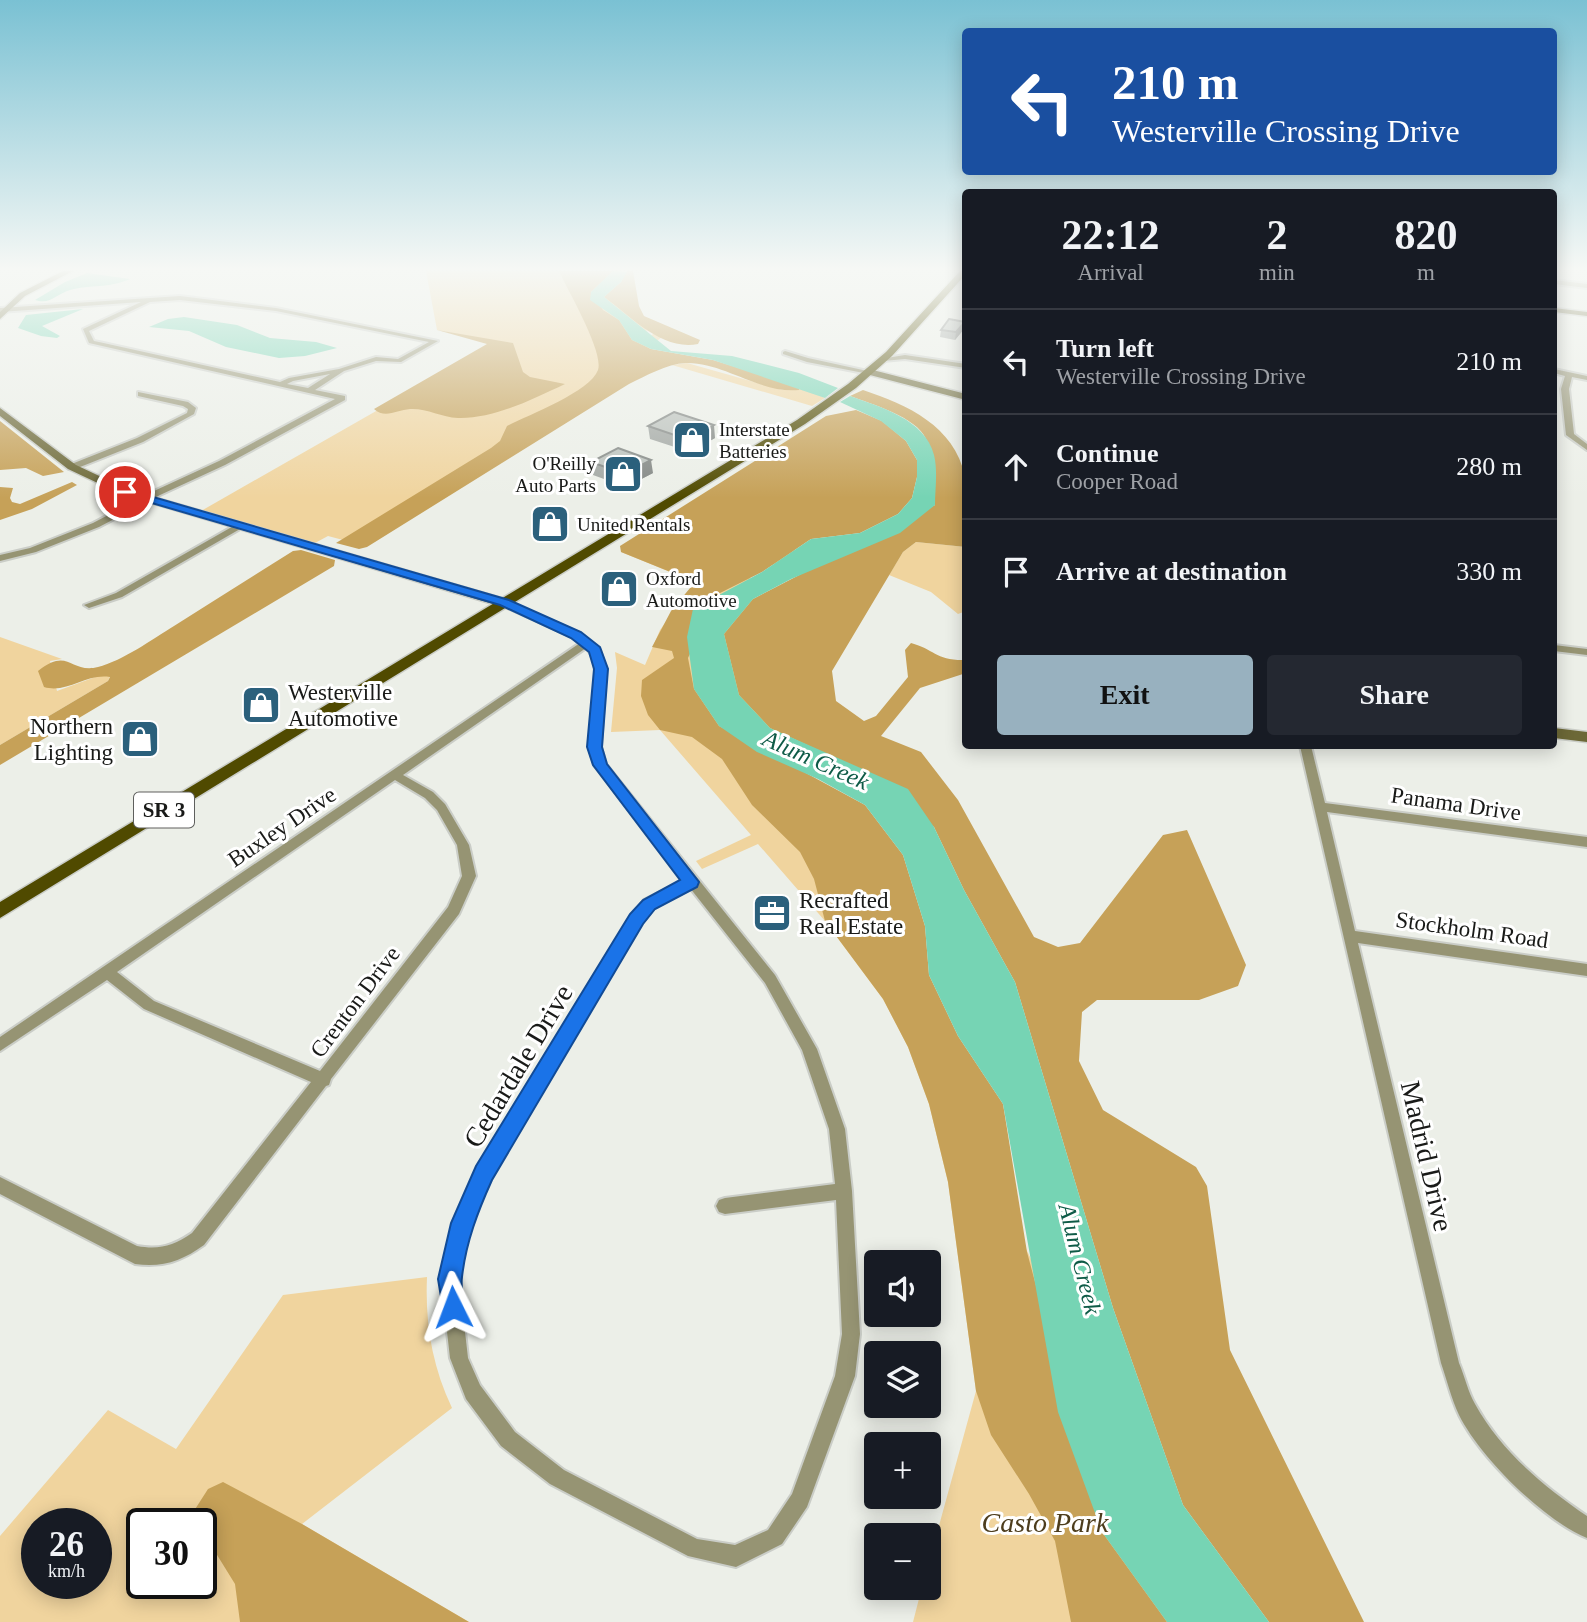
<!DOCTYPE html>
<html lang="en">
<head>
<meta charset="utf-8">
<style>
  :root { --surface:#171b24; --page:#242831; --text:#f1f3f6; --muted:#9ea1a6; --line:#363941; --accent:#98b1bf }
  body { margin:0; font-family:Georgia,serif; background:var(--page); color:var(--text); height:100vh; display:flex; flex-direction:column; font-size:26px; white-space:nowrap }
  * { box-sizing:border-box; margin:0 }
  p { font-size:23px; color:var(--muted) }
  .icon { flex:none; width:38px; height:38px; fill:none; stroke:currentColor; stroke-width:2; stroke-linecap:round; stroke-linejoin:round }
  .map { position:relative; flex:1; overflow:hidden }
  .side { position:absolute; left:962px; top:189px; width:595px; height:560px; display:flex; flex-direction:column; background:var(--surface); border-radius:7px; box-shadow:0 4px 18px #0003 }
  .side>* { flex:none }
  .top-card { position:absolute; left:962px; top:28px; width:595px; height:147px; border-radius:7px; box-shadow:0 4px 18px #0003; background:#1a4fa0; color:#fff; overflow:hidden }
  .fabs { position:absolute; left:864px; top:1250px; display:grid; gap:14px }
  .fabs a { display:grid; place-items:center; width:77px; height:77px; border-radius:7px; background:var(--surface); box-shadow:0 4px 18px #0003; font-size:35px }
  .speed { position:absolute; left:21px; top:1508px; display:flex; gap:14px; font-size:35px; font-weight:700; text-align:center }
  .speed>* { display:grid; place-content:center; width:91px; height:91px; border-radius:50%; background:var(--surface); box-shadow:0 4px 18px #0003; line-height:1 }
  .speed small { font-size:18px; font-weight:400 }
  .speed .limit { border:4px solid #111; border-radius:10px; background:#fff; color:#111 }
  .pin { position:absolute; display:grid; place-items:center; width:60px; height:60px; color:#fff; margin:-30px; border:4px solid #fff; border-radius:50%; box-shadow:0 2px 7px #0007 }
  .me { position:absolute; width:77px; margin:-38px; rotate:357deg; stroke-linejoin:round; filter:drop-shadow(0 0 5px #0008) }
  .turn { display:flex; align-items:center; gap:24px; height:147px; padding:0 35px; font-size:32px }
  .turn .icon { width:91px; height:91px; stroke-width:2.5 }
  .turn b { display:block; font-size:49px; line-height:60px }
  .eta { display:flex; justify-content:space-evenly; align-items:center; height:119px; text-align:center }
  .eta b { font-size:42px; font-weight:600; line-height:49px }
  .action { display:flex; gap:14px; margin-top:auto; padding:14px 35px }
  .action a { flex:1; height:80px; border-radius:7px; background:var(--accent); color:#111; font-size:28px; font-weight:600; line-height:80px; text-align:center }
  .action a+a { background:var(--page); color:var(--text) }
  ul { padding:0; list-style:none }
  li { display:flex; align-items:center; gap:21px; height:105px; padding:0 35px; border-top:2px solid var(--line) }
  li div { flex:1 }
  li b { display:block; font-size:26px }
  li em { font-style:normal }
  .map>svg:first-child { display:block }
  .green { fill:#f0d49e; fill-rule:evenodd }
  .forest { fill:#c6a158 }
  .water { fill:#76d4b4 }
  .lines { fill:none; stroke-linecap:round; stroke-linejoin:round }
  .street-casing { stroke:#cacdc7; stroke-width:4 }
  .secondary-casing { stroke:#cacdc7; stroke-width:3 }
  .primary-casing { stroke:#cacdc7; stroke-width:3 }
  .street { fill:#969473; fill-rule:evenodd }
  .secondary { fill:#6c6837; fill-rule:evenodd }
  .primary { fill:#504a00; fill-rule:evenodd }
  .wall { fill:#a1a6a2 }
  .shaded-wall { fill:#838784 }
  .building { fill:#bbc1bc; stroke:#838784; stroke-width:2 }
  .route { fill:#1a73e8; stroke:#114b97; stroke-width:2 }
  .labels { text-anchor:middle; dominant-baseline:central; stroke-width:6; stroke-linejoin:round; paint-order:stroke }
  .far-poi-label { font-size:19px; fill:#191a18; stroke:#fff; text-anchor:start }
  .shield { fill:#fff; stroke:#5e5f5d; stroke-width:2 }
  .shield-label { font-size:21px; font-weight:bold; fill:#191a18 }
  .poi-label { font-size:23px; fill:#191a18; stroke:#fff; text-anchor:start }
  .street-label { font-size:23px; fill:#191a18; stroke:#fff }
  .water-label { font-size:24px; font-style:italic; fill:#0e5b47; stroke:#fff }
  .near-street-label { font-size:28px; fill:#191a18; stroke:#fff }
  .near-park-label { font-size:28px; font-style:italic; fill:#4d3d1d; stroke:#fff }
</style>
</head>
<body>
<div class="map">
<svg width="1587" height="1622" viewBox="0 0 1587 1622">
  <rect width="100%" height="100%" fill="#ecefe8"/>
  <!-- green -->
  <path class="green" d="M426,271H609L650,336L658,331L662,337L600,385L566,403L343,540L328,536L315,543L201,511L497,342L437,330Z
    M687,363L783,390H799L800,387L825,398L812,406L672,365Z
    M916,542L966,547V611L958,614L931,592L889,575L903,552Z
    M829,550L749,571L777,741L1209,1622H913L922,1587H929V1562L976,1391L948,1182L929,1104L908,1047L883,999L825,921L758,844L702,869L696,861L751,835L660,730L611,732L617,668L615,652L645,665L660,630L695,582L621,552Z
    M0,637L62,659L50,661L57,691L98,676H110L108,681L0,745Z
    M427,1277C425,1323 432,1366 452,1408L302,1524L469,1622H0V1536L108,1410L176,1449L283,1295ZM37,1524H96V1584H37ZM142,1524H201V1584H142Z"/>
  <!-- forest -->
  <path class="forest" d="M559,271H613L591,292L603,310L619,320L632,340L651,349L713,360L800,387L799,390C760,394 724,362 686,363C666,364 646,376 629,384L367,547L359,549L336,543L491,448L500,441L507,426C528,415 590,392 598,370C604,352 568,291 559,271Z
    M627,271H633L639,306L644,316L700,340L698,344C661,351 631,316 604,297L621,282Z
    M437,330L513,343L523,372L530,377L565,384C533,399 494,419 458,418C441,417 426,408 410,409C397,410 385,419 374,409L487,344Z
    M863,390C908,405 954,426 965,476C970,498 966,525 966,547L916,542L903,552L832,671L836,701L864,721L876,716L908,677L905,650L911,643C934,649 936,661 966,660V673L920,688L881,736L921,752L958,800L1034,937L1058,947L1080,943L1163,835L1187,830L1246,965L1238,986L1199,1000H1097L1082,1012L1079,1061L1103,1110L1196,1167L1207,1186L1230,1350L1364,1622H1269L1183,1505L1113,1308L1015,982L964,890L934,827L833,757L770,728L739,695L724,634L753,599L935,505C932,487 933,455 926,439C917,417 871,404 850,396Z
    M856,410L882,421L906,441L917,460V477L912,498L898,514L860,533L811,539L762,572L716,595L688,658L694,689L719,726L865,805L903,855L925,926L929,975L958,1036L1003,1104L1027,1252L1102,1532L1167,1622H1071L1055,1541L1029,1494L991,1435L976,1391L948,1182L929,1104L908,1047L883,999L825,921L814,879L800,852L752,805L722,759L692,737L660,730L648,715L641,696L642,680L674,658L672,651L652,647L671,611L695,582L621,552L620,546L826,416Z
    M0,421L64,472L43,476L26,468L0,470Z
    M72,482L77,485L32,509L0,520V487L13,488L10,498L12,502L20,504Z
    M301,550L335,560L334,566L0,765V745L108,681L110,677C86,673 67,694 44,687L38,671C69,646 70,674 98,667C122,661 153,639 174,626C214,601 253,576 293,551Z
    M223,1482L302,1524L469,1622H240L235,1584L201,1529V1524H198L192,1514L208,1489Z"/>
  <!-- water -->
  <path class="water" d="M613,271L627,272L621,282L604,297L671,351L732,356L799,373L838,388L825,398L713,360L651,349L632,340L619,320L590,300L591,292Z
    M87,273L130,279C107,289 92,284 70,290C56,294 51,305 35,300L65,282Z
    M83,309L42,326L60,336L57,338L41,336L18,328L26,315Z
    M184,317L237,325L270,338L316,342L337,348L305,356L279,358L226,347L189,331L149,327L168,319Z
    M850,396C880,407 925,419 934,455C938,471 935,489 935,505L900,533L791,579L753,599L724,634L739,695L770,728L908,789L934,827L964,890L1015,982L1113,1308L1183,1505L1269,1622H1167L1102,1532L1058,1412L1003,1104L958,1036L929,975L925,926L903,855L865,805L818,779L757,752L719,726L694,689L687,637L693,609L762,572L811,539L860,533L898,514L912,498L917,477V460L906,441L881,421L840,402Z"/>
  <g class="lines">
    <!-- street casing -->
    <g class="street-casing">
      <path id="street" d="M1554,280L1587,284V288L1554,284Z
        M180,296L276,308L438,341L401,362L376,361L344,371L315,390L345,396V400L225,465L160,495L99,527L36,552L0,561V555L30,548L93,523L154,491L219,461L335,399L89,343L83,329L141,302L0,312V308ZM180,300L276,311L429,342L398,359L376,357L339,369L289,378L280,382L99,342L94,341L89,331L150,302ZM330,374L308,388L287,384L293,381Z
        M785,351L808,358L872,372L869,374L807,362L783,354V352Z
        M905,355L966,364V368L905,359L883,361L880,359Z
        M1554,369L1587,376V380L1572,377L1569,389L1574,434L1587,444V450L1566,435L1561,389L1565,376L1554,373Z
        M138,392L188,402L196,408L194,414L143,442L75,469H69V465L137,438L187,413L188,409L183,406L138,396Z
        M237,524L241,527L240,529L122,597L89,608L84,605L116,593Z
        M504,600L580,633L600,650L606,669L601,747L606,764L775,975L817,1049L845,1129L852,1191L860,1334L855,1376L807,1507L782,1544L736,1567L688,1556L550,1484L501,1446L466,1399L450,1358L441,1279L453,1223L478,1167L632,915L644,900L684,880L594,765C593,760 590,754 590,748C586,722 607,667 586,648L403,775L433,792L445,804L469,845L476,876L459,914L331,1079L329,1085L326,1086L204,1245C182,1261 162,1268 135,1264L0,1194V1177L137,1246C159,1250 173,1246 192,1233L311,1082L144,1009L107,980L0,1051V1037L580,643L572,637L501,605V601ZM395,780L425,798L437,810L457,845L462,876L448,907L320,1071L154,1001L117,972ZM690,888L765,983L802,1050L829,1129L835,1184L725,1198L719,1200L716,1206L719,1212L725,1214L836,1200L842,1334L835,1376L792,1494L768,1530L735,1545L697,1539L564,1470L515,1432L480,1385L468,1358L459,1279L471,1223L490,1178L642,923L654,908Z
        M1554,645L1587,649V655L1554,651Z
        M1300,746H1311L1325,803L1587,837V847L1327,812L1355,931L1587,964V976L1358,943L1459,1363C1465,1377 1468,1392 1475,1404C1501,1451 1543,1486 1587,1516V1538C1543,1520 1480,1457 1459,1415C1451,1398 1447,1380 1441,1363Z"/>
    </g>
    <!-- secondary casing -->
    <g class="secondary-casing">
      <path id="secondary" d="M63,271H73L25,296L0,319V312L20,293Z
        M1554,308L1587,312V316L1554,312Z
        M869,369L966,394V400L866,374L865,372Z
        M0,408L76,465L129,490L508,600L510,603L508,606H500L121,494L68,469L0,416Z
        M1554,728L1587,732V742L1554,738Z"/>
    </g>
    <!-- primary casing -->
    <g class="primary-casing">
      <path id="primary" d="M960,271H966V274L892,356L856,388L805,424L0,918V902L797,420L848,384L886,352Z"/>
    </g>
    <!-- street -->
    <use href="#street" class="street"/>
    <!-- secondary -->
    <use href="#secondary" class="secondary"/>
    <!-- primary -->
    <use href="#primary" class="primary"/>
  </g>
  <!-- wall -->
  <path class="wall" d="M965,322L964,329L955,340L940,337L941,330Z
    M648,426L715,438L690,452L650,439Z
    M591,462L653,473L626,487L593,475Z"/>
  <!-- shaded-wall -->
  <path class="shaded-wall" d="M965,322L964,329L955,340L956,332Z
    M714,425L715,438L690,452L689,440Z
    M651,460L653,473L626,487L625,474Z"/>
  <!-- building -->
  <path class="building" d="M949,319L965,322L956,332L941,330Z
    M674,412L714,425L689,440L648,426Z
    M618,448L651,460L625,474L591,462Z"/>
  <!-- sky -->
  <linearGradient id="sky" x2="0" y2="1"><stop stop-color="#7ac1d3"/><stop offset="0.54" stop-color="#f6f8f5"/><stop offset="1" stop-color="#f6f8f5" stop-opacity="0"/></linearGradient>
  <rect width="1587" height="498" fill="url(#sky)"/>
  <!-- route -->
  <path class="route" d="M121,490H129L509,600L581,632L600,647L608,669L602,747L607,764L699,882L697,887L655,909L643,924L492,1180C478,1211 466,1242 462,1277C460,1290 466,1302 461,1315L453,1319L444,1315L438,1279L451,1223L476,1166L630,914L643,900L680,880L593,765L587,747L594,669L589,652L571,638L500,605L121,494Z"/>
  <!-- icons -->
  <defs>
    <g id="shop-square" transform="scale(2.0125)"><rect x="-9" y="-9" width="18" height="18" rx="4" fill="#2b607c" stroke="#fff"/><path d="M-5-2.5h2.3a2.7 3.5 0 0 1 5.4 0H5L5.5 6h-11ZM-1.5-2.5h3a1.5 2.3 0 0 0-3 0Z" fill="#fff"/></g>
    <g id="office-square" transform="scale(2.0125)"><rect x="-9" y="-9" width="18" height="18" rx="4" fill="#2b607c" stroke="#fff"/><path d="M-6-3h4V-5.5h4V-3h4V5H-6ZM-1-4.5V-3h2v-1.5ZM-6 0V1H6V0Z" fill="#fff"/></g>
  </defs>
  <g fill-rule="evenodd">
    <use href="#shop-square" x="692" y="440"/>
    <use href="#shop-square" x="623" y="474"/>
    <use href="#shop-square" x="550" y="524"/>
    <use href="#shop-square" x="619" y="589"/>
    <use href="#shop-square" x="261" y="705"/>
    <use href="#shop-square" x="140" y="739"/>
    <use href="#office-square" x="772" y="913"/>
  </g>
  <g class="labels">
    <!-- far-poi labels -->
    <g class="far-poi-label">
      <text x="719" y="429">Interstate<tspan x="719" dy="22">Batteries</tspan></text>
      <text x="596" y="463" text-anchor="end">O'Reilly<tspan x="596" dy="22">Auto Parts</tspan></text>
      <text x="577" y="524">United Rentals</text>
      <text x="646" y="578">Oxford<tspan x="646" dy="22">Automotive</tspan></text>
    </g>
    <!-- shield labels -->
    <rect class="shield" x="134" y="792.5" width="60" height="35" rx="5"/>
    <g class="shield-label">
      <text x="164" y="810">SR 3</text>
    </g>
    <!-- poi labels -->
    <g class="poi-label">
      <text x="288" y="692">Westerville<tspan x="288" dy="26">Automotive</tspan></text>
      <text x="113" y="726" text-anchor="end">Northern<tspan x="113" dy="26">Lighting</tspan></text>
      <text x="799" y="900">Recrafted<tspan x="799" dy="26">Real Estate</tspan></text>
    </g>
    <!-- street labels -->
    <g class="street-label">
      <text transform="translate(1456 804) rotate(8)">Panama Drive</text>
      <text transform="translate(282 827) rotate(-34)">Buxley Drive</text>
      <text transform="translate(1472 930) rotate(8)">Stockholm Road</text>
      <text transform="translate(355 1002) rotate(-53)">Crenton Drive</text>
    </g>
    <!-- water labels -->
    <g class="water-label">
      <text transform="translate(816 760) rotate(24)">Alum Creek</text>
      <text transform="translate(1080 1259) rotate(76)">Alum Creek</text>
    </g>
    <!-- near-street labels -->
    <g class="near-street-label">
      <text transform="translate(518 1066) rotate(-59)">Cedardale Drive</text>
      <text transform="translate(1427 1156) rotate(77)">Madrid Drive</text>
    </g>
    <!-- near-park labels -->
    <g class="near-park-label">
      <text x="1045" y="1522">Casto Park</text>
    </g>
  </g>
</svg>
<div class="fabs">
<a><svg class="icon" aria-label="sound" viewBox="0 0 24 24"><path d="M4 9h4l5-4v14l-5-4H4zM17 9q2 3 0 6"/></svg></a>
<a><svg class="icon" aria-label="layers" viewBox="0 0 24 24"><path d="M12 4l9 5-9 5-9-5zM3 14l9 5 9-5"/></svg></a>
<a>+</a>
<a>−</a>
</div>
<div class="speed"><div>26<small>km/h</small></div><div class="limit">30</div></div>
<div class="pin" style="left:125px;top:492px;background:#d93025"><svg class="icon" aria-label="arrive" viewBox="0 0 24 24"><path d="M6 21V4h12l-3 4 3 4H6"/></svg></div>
<svg class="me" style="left:453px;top:1307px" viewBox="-20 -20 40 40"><path d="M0-17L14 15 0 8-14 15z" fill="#1a73e8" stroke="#fff" stroke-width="4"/></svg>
<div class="top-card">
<div class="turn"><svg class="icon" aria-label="left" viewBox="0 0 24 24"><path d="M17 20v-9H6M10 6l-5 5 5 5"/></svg><div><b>210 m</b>Westerville Crossing Drive</div></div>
</div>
<section class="side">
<div class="eta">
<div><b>22:12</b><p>Arrival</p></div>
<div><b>2</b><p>min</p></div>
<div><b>820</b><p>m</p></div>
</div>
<ul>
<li><svg class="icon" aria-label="left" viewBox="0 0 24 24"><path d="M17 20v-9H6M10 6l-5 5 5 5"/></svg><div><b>Turn left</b><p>Westerville Crossing Drive</p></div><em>210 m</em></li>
<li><svg class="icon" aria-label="ahead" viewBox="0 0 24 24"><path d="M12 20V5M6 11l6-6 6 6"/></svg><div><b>Continue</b><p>Cooper Road</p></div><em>280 m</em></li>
<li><svg class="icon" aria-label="arrive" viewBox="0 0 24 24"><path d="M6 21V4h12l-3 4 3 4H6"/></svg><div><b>Arrive at destination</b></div><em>330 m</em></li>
</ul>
<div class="action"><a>Exit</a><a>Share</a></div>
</section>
</div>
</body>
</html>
